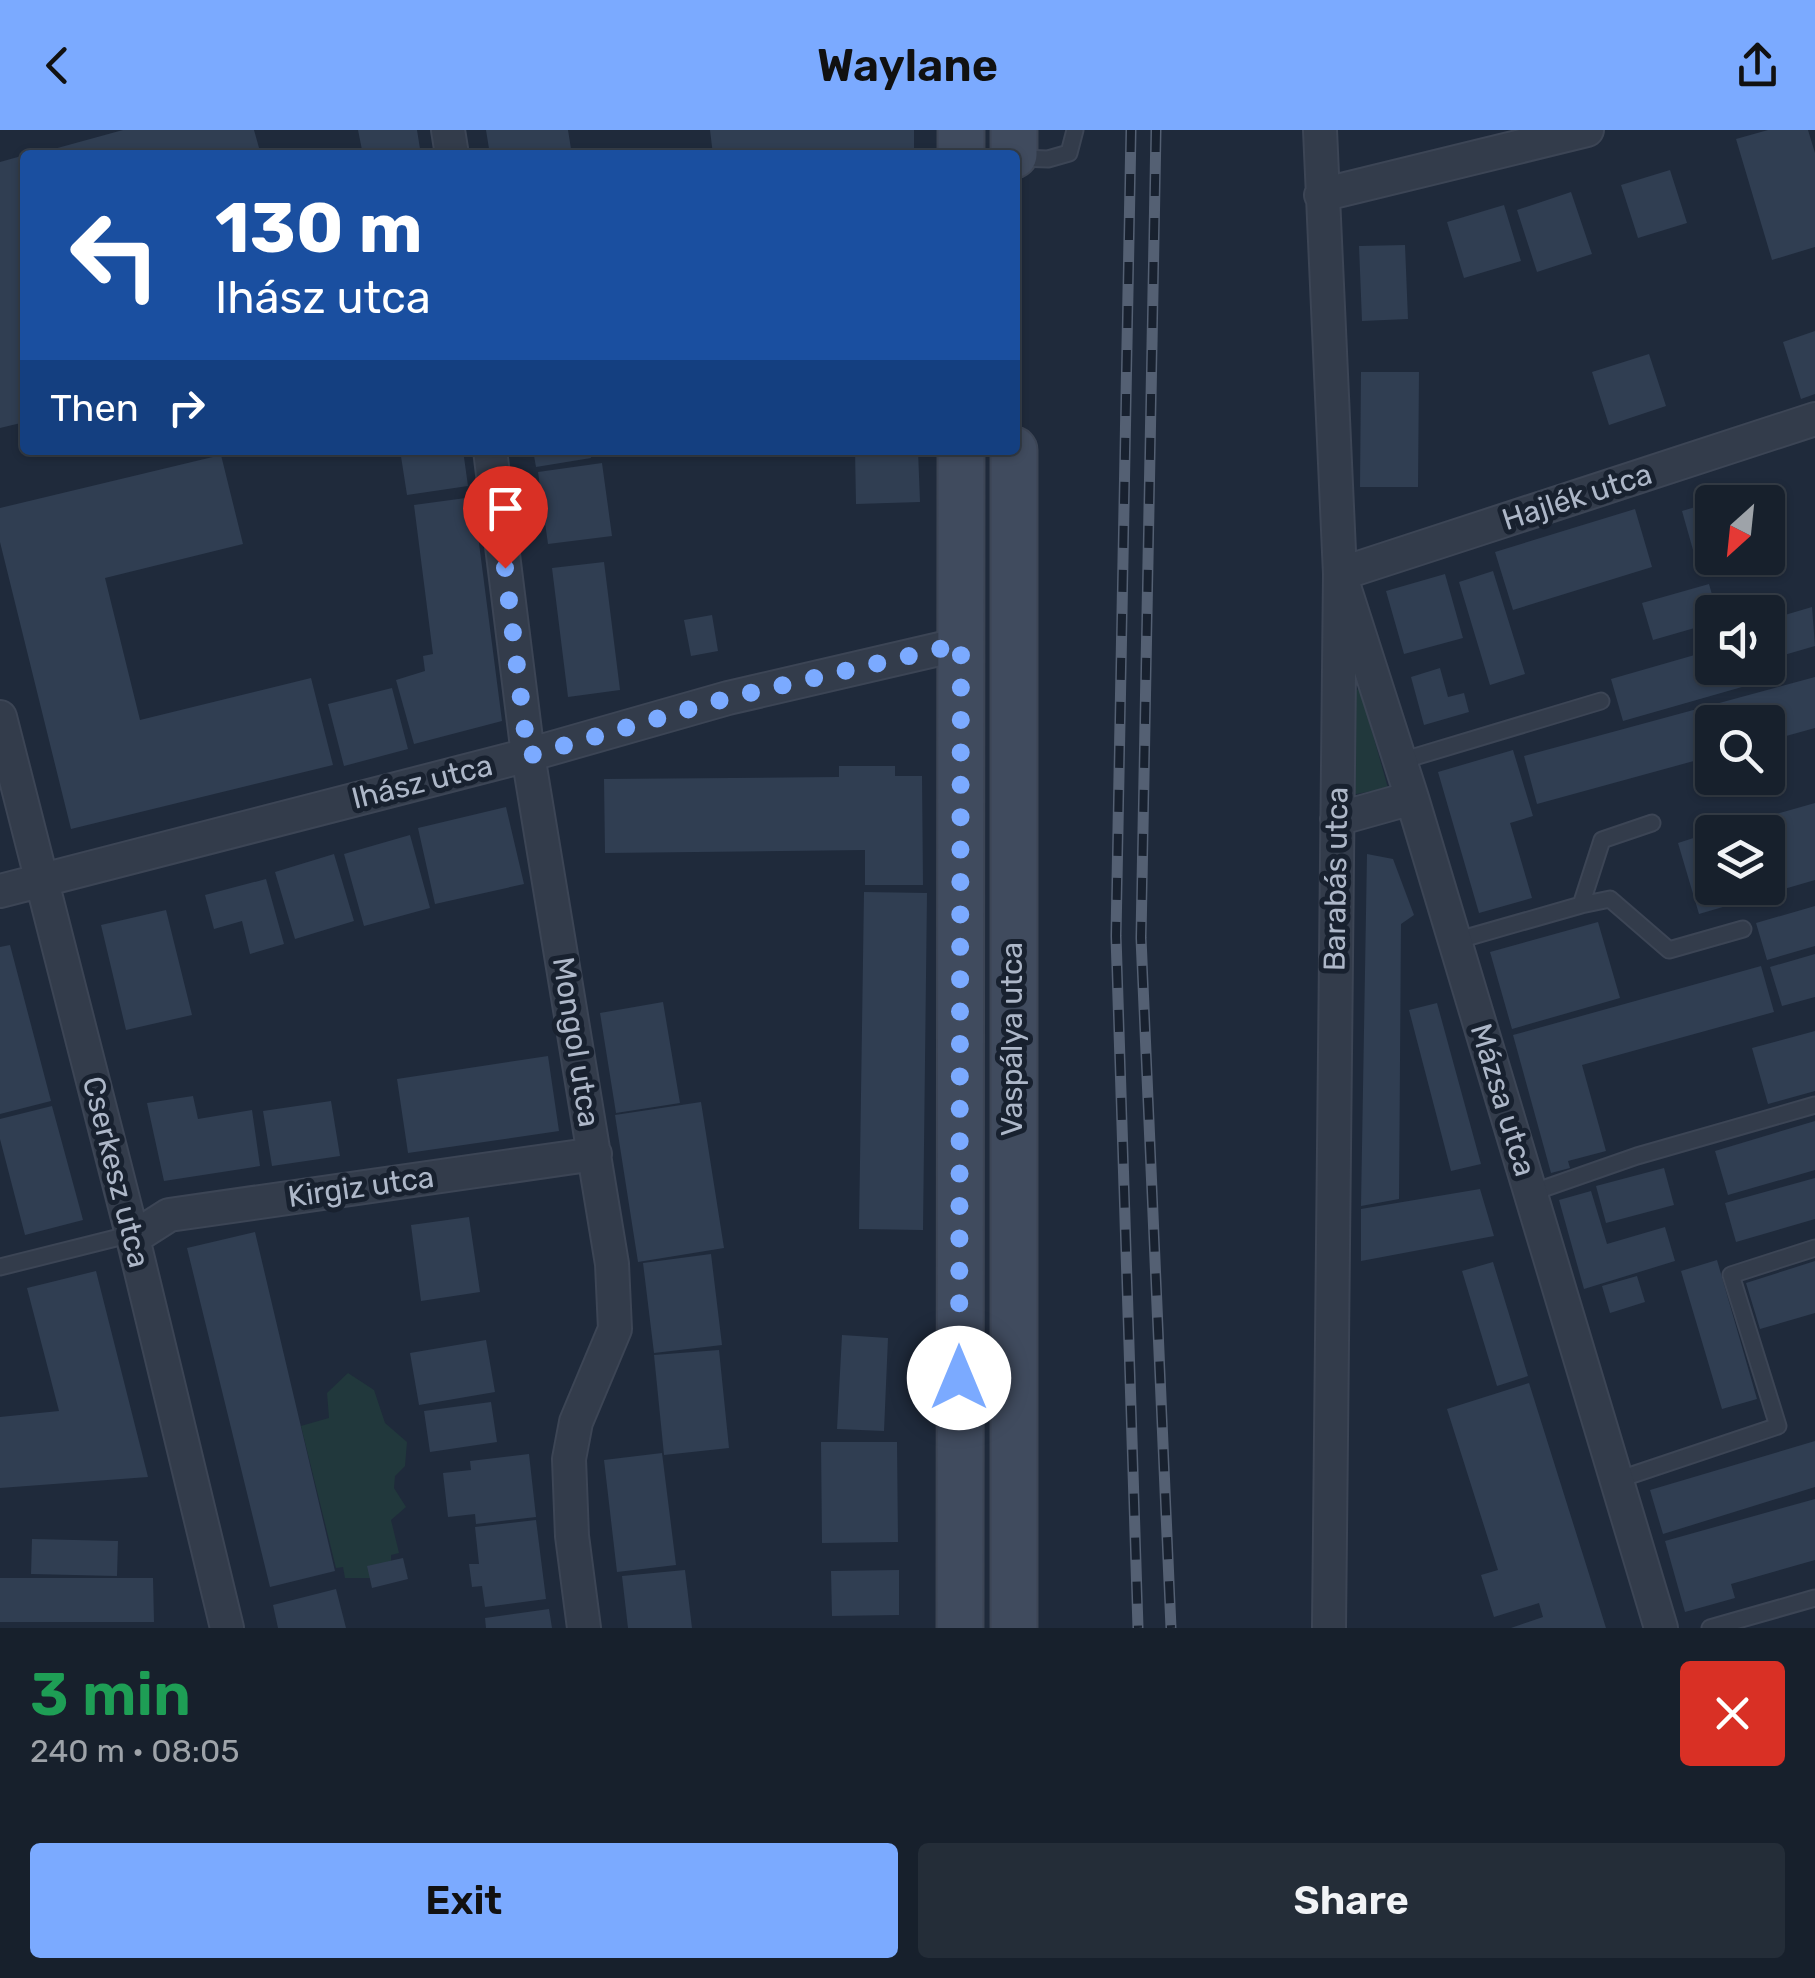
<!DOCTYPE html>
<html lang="en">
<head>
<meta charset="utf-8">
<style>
  :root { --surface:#17202c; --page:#242d38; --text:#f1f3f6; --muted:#9ea3a9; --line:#363e48; --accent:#7baaff }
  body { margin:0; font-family:Rubik,sans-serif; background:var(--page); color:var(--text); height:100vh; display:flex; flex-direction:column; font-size:38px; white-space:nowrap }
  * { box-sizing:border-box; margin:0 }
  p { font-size:32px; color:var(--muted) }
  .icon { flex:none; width:55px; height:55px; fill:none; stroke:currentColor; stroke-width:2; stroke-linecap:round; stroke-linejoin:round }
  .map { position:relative; height:1498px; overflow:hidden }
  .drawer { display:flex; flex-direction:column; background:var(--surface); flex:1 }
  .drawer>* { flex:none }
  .hud { position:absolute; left:20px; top:20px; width:1000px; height:305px; border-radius:10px; box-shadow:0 2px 8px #0004,0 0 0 2px var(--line); background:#1a4fa0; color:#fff; overflow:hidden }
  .needle { width:65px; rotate:207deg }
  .buttons { position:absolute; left:1695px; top:355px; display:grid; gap:20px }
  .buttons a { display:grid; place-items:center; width:90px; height:90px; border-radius:10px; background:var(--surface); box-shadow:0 2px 8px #0004,0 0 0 2px var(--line); font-size:50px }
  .pin { position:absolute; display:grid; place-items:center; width:85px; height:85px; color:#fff; margin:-102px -42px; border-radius:50% 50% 50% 0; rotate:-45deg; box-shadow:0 0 10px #0007 }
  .pin .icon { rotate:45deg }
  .me { position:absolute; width:110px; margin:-55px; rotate:0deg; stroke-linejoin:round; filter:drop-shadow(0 0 8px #0008) }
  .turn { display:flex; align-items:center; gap:35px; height:210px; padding:0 30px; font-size:45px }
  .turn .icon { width:130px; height:130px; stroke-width:2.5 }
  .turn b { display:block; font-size:70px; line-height:85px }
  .then { display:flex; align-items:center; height:95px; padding:0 30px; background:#0003; gap:20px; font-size:38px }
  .round { display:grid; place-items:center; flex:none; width:105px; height:105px; border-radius:10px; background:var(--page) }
  .overview { display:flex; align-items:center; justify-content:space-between; height:170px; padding:0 30px }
  h1 { font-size:60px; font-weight:600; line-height:75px; color:#1e9e55 }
  .action { display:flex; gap:20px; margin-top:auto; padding:20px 30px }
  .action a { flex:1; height:115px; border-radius:10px; background:var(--accent); color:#111; font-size:40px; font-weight:600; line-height:115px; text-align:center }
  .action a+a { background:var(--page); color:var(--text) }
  header { display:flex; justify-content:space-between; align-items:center; height:130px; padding:0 30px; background:var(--accent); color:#111; font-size:45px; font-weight:600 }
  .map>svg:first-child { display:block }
  .green { fill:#21383c }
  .building { fill:#303e52 }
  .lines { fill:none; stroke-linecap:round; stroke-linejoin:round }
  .lane-casing { stroke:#3c4555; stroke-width:19 }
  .street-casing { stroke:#3c4555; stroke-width:36 }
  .secondary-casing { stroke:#3c4555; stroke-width:49 }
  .lane { stroke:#333c4b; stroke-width:15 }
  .street { stroke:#333c4b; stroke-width:32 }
  .secondary { stroke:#404b5e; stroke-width:45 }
  .rail-casing { stroke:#546073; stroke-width:11 }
  .rail { stroke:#18212f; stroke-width:8; stroke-dasharray:22; stroke-linecap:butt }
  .route { stroke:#7baaff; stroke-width:18; stroke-dasharray:0 32.4 }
  .labels { text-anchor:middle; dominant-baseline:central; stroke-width:10; stroke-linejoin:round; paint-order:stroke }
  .street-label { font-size:30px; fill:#adb7c8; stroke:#18212f }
</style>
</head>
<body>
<header><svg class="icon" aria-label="back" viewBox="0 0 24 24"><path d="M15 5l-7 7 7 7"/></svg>Waylane<svg class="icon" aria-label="share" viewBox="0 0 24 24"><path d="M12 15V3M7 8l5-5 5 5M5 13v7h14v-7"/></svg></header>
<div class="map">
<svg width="1815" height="1498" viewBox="0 0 1815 1498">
  <rect width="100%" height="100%" fill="#1f2a3b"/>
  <!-- green -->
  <path class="green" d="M1360,559L1388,658L1351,665V561Z
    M348,1243L374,1260L385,1293L407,1312L405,1336L395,1346L394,1358L406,1377L391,1390L399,1423L391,1425V1440L379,1448H345L343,1437L336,1438L301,1296L329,1288L327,1263Z"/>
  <!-- building -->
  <path class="building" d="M123,0H254L261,25H32Z
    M358,0H417L421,25H363Z
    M486,0H568L572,25H490Z
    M710,0H914V25H713Z
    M1768,0H1808L1815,23V117L1772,130L1736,9Z
    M25,25V106L20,108L25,126V292L0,298V32Z
    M1670,40L1687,93L1638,108L1621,55Z
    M1571,62L1592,124L1537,142L1517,80Z
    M1504,75L1521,131L1464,148L1447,92Z
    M1405,115L1408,189L1362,191L1359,116Z
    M1815,201V264L1801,269L1783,212Z
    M1649,224L1666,276L1609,295L1592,242Z
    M1361,242H1419L1418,357H1360Z
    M400,320H463L468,356L407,365Z
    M533,320H590L591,328L536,337Z
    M855,320H918L920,372L856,374Z
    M221,325L243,414L105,448L140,590L311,548L333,635L71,699L0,412V378Z
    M602,333L612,406L548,414L538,342Z
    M1746,362L1749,372H1715V371Z
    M473,367L502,591L414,614L396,550L425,541L423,526L433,524L414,375Z
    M1712,372V430L1697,434L1682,381Z
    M1635,379L1652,437L1513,480L1495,422Z
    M604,432L620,560L568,567L552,438Z
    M1493,441L1525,544L1490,555L1459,452Z
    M1445,444L1463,508L1404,524L1386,461Z
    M1709,454L1717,482H1712V493L1653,510L1642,473Z
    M1812,477L1815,516L1774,528L1768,490Z
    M712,485L718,521L691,526L684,490Z
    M1712,520V538H1752L1756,553L1623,591L1611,549Z
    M1440,538L1448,567L1464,563L1469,582L1424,595L1411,547Z
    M1815,547V598L1768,611V592H1712V626L1537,674L1524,626Z
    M392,558L408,619L344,636L328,574Z
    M1513,620L1533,686L1510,693L1532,768L1479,783L1438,642Z
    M839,636H895V646H922L923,755H865V720L605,723L604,649L839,647Z
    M1815,673V750L1699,784L1678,713L1712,702V758H1768V702L1716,701Z
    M506,677L524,754L435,774L418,698Z
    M410,705L430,778L364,796L344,724Z
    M334,724L354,791L295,809L275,742Z
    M1367,724L1393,729L1414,785L1401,794L1399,1069L1361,1076Z
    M266,749L284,814L250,824L242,791L214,799L205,765Z
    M864,762L927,763L923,1100L859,1099Z
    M1815,776V816L1767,830L1756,793Z
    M166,780L192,885L126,900L101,795Z
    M1598,792L1620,868L1512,899L1490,822Z
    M10,815L51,971L0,984V817Z
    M1815,824V867L1782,876L1770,837Z
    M1761,836L1774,882L1582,935L1606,1021L1568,1031L1570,1038L1551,1043L1513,905Z
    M663,872L680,973L616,983L600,883Z
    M1437,873L1481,1034L1451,1041L1409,880Z
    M1815,901V961L1768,974L1752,918Z
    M548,926L559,1001L408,1023L397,949Z
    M193,966L198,989L252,980L260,1036L164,1051L147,973Z
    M331,971L340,1026L272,1036L263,981Z
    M701,972L724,1118L638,1132L615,985Z
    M52,976L83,1090L25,1105L0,1009V989Z
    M1815,991V1040L1728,1065L1715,1021Z
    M1664,1038L1674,1075L1606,1093L1596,1056Z
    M1815,1048V1089L1736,1112L1725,1073Z
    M1480,1059L1494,1106L1361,1131V1079Z
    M1591,1061L1607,1114L1665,1097L1675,1131L1584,1159L1559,1070Z
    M469,1087L480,1162L421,1171L411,1095Z
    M255,1102L335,1441L270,1457L187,1118Z
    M711,1124L722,1215L654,1223L643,1133Z
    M1717,1130L1757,1269L1722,1279L1681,1141Z
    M1815,1131V1183L1760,1199L1746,1153Z
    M1493,1132L1528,1246L1497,1256L1462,1141Z
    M96,1141L148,1347L0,1358V1287L59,1281L27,1158Z
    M1637,1146L1645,1172L1610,1183L1602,1156Z
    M842,1205L888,1208L884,1301L837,1299Z
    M486,1210L495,1262L419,1275L410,1223Z
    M719,1220L729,1318L664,1325L654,1225Z
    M1529,1253L1606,1498H1511L1543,1487L1539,1473L1494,1487L1481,1445L1498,1440L1447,1279Z
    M491,1272L497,1312L430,1322L424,1281Z
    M1815,1311V1357L1663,1404L1650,1360Z
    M821,1312H897L898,1412L822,1413Z
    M662,1323L676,1435L617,1442L604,1330Z
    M529,1324L536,1387L476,1394L475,1384L448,1387L443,1343L471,1340L470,1331Z
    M1815,1369V1430L1731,1454L1735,1468L1685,1482L1665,1411Z
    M536,1390L546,1469L485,1477L482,1456L472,1457L469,1434H479L475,1397Z
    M32,1409L118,1411L117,1446L31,1444Z
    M403,1428L408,1449L372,1458L367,1436Z
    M685,1440L692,1498H628L622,1446Z
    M899,1440V1485L832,1486L831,1441Z
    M0,1448H153L154,1492H0Z
    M336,1459L346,1498H278L273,1475Z
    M549,1479L552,1498H486L485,1488Z"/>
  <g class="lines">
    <!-- lane casing -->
    <g class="lane-casing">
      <path id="lane" d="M1019,28L1048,29L1069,23L1075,0
        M1401,631L1601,571
        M1581,775L1610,769L1669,820L1743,799
        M1455,811L1581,775L1602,710L1652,693
        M1531,1063L1637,1026L1815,975
        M0,1137L132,1104
        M1617,1350L1778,1296L1731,1145L1815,1118
        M1710,1498L1815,1468"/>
    </g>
    <!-- street casing -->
    <g class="street-casing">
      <path id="street" d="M448,0L452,25
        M1320,0L1340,444L1329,1498
        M1321,65L1587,0
        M490,320L528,625L612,1134L615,1199L576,1292L569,1329L572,1406L584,1498
        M0,587L132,1104L227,1498
        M1337,689L1412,668
        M0,761L528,625L728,568L961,514
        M133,1108L169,1085L595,1024
        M1661,1498L1412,668L1340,444L1815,289"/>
    </g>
    <!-- secondary casing -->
    <g class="secondary-casing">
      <path id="secondary" d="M961,25V0
        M1014,25V0
        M1014,320V1498
        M960,1498L961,320"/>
    </g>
    <!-- lane -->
    <use href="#lane" class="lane"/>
    <!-- street -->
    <use href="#street" class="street"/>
    <!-- secondary -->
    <use href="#secondary" class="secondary"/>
    <!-- rail casing -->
    <g class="rail-casing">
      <path id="rail" d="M1131,0L1116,806L1138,1498
        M1156,0L1141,808L1171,1498"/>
    </g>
    <!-- rail -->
    <use href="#rail" class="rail"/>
  </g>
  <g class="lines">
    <!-- route -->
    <path class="route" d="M505,438L528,626L728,568L961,514L959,1248"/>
  </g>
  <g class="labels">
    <!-- street labels -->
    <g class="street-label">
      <text transform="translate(1577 367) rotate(-18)">Hajlék utca</text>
      <text transform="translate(422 652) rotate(-14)">Ihász utca</text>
      <text transform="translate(1336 749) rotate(-89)">Barabás utca</text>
      <text transform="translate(1012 909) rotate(-90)">Vaspálya utca</text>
      <text transform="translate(576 912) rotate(81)">Mongol utca</text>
      <text transform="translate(1503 970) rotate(73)">Mázsa utca</text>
      <text transform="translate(116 1042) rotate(76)">Cserkesz utca</text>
      <text transform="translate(361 1057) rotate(-8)">Kirgiz utca</text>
    </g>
  </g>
</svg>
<div class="buttons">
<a><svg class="needle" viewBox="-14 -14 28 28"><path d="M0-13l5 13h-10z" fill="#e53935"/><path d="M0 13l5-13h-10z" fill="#9ea3a9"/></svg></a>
<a><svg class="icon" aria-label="sound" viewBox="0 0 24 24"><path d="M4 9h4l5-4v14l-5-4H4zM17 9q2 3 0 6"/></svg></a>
<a><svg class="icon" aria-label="search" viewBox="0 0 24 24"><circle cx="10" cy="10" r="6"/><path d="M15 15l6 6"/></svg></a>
<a><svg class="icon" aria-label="layers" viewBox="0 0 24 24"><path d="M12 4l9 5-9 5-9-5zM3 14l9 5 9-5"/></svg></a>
</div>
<div class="pin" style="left:505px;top:438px;background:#d93025"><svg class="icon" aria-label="arrive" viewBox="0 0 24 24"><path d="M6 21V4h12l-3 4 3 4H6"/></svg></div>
<svg class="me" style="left:959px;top:1248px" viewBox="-20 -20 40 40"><circle r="19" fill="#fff"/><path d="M0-13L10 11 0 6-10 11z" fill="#7baaff"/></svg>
<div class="hud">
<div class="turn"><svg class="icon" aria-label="left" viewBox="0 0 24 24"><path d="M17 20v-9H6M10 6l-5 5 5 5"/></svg><div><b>130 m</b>Ihász utca</div></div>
<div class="then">Then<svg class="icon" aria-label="right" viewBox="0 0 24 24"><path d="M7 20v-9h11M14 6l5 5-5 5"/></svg></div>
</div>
</div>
<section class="drawer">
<div class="overview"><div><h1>3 min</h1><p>240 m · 08:05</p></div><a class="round" style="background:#d93025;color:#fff"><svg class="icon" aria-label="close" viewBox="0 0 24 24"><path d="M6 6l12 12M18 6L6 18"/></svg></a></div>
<div class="action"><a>Exit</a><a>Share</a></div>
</section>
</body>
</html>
